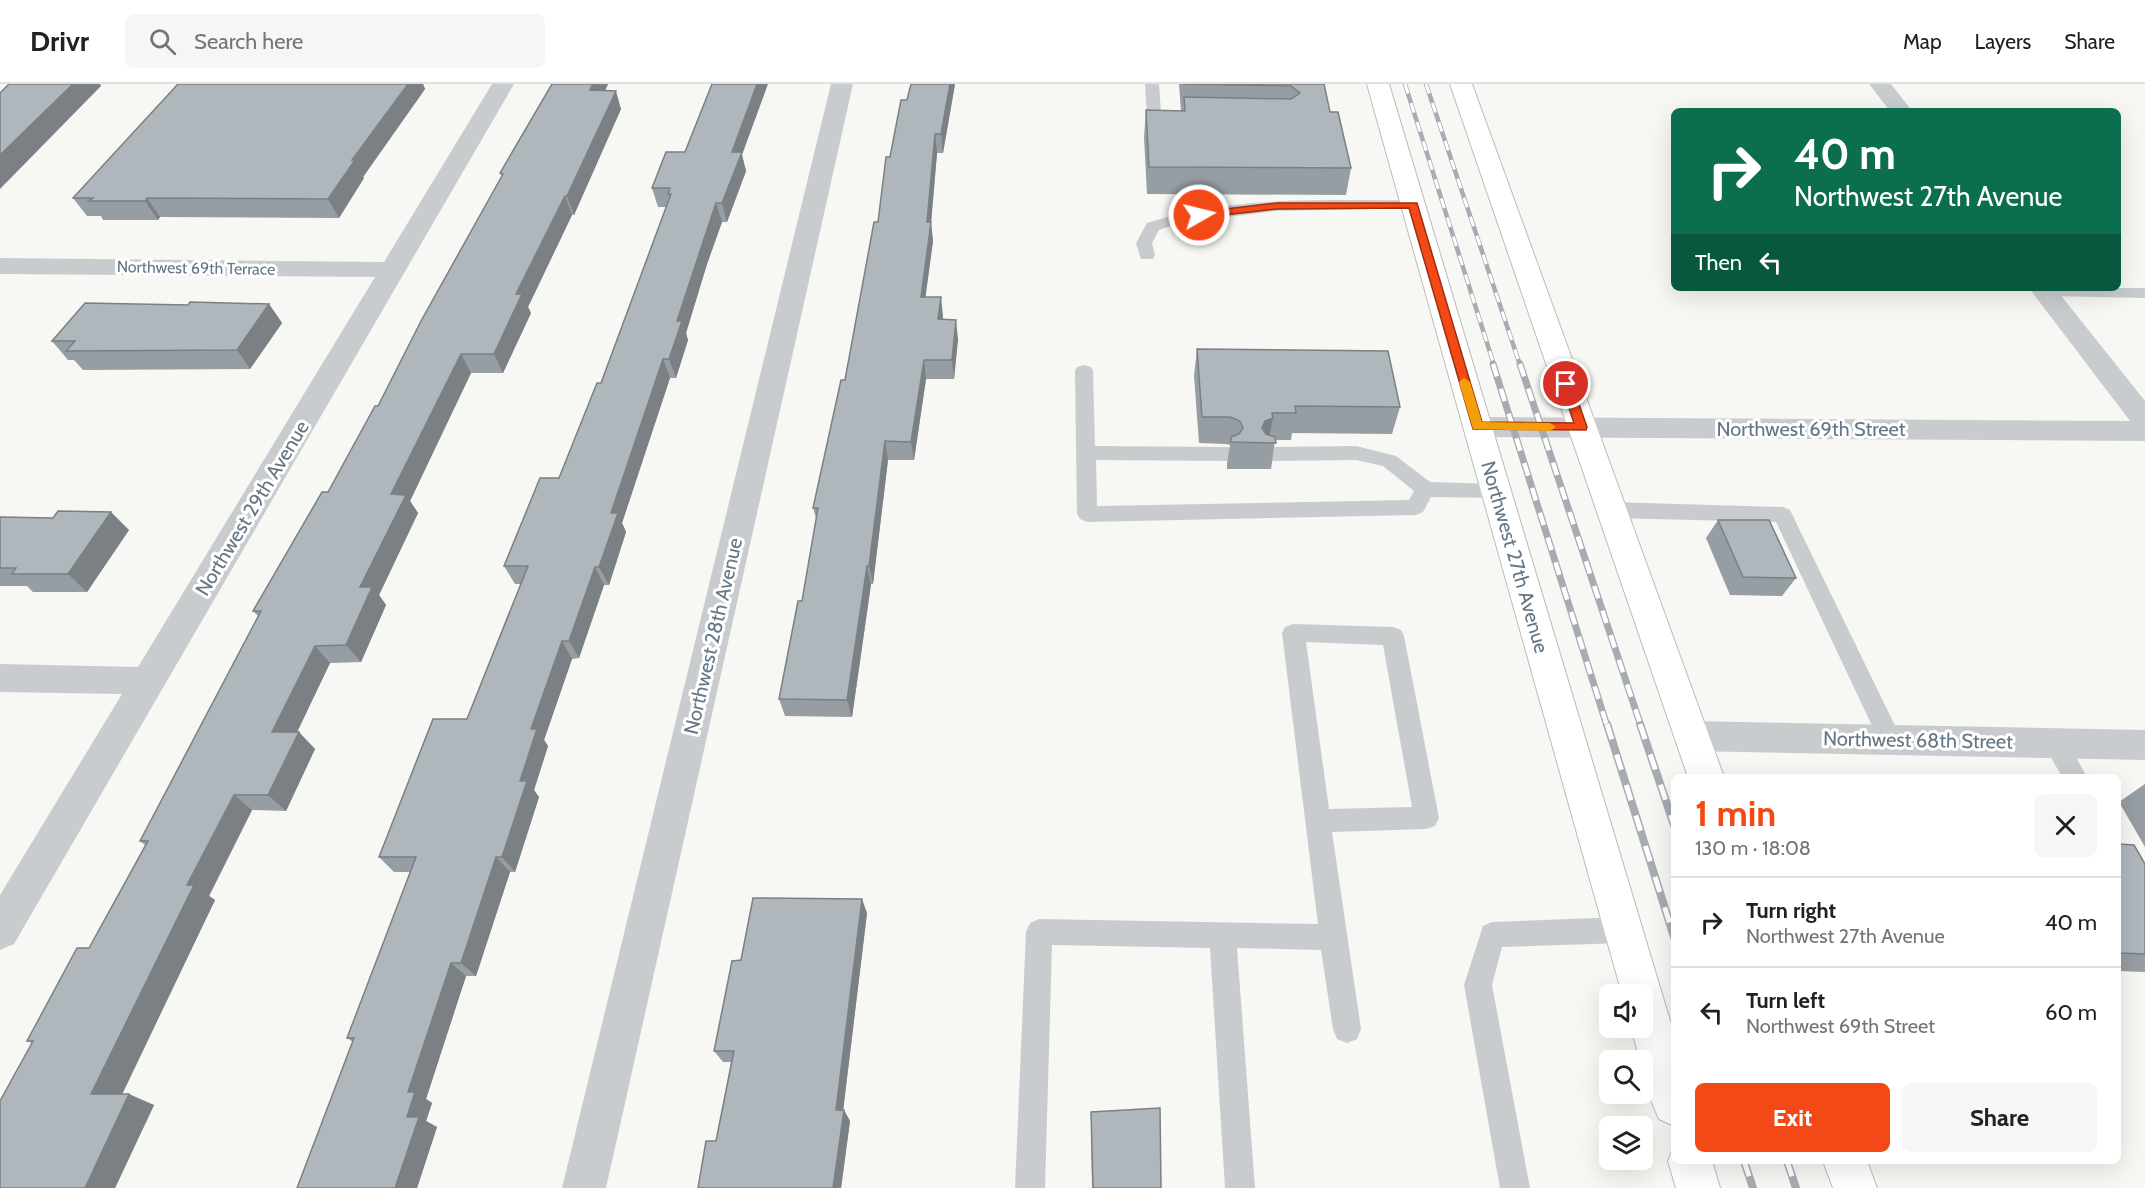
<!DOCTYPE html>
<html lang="en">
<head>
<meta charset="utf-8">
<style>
  :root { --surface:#fff; --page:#f6f6f6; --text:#202124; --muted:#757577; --line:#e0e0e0; --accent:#f24917 }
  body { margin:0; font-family:Cabin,sans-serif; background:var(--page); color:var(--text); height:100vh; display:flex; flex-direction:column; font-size:22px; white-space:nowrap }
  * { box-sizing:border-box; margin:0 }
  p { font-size:20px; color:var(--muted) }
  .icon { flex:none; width:33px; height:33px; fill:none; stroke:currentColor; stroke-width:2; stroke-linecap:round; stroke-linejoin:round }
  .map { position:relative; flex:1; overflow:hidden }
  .drawer { position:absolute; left:1671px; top:690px; width:450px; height:390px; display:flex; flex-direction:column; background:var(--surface); border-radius:9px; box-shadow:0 6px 24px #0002 }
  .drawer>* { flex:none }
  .top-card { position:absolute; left:1671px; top:24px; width:450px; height:183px; border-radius:9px; box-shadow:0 6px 24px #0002; background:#0b6e4f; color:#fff; overflow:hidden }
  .buttons { position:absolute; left:1599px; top:900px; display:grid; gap:12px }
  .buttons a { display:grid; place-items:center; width:54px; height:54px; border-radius:9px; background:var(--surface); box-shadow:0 6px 24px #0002; font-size:30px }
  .pin { position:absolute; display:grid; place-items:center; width:51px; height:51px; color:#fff; margin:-26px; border:3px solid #fff; border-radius:50%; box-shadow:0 2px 6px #0007 }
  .me { position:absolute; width:66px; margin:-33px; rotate:82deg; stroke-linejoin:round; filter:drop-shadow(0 0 4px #0008) }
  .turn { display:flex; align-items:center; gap:21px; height:126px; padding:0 24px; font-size:27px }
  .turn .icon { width:78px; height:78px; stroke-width:2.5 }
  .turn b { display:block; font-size:42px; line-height:51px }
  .then { display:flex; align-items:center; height:57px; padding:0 24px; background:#0003; gap:12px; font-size:22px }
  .round { display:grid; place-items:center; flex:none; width:63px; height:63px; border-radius:9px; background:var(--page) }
  .summary { display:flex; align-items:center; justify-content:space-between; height:102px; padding:0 24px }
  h1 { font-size:36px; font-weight:800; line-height:45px; color:var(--accent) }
  .cta { display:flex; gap:12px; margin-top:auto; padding:12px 24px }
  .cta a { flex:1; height:69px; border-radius:9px; background:var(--accent); color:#fff; font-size:24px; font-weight:800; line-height:69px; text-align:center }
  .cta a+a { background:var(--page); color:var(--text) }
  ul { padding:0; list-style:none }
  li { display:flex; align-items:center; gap:18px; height:90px; padding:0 24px; border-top:2px solid var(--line) }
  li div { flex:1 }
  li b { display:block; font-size:22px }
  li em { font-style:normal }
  header { display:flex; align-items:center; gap:36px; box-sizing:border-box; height:84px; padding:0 30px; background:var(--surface); border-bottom:2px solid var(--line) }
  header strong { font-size:28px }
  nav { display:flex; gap:33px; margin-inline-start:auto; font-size:21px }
  .search { width:420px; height:54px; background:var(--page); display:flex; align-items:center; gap:15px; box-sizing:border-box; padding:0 21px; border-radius:9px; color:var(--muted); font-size:22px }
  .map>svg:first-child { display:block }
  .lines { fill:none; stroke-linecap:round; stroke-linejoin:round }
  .primary-casing { stroke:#b9bdc1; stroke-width:2 }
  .lane { fill:#c9cccf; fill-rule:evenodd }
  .street { fill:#c9cccf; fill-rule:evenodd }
  .primary { fill:#fff; fill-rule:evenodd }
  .rail-far2-casing { stroke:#a6acb2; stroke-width:4.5 }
  .rail-far1-casing { stroke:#a6acb2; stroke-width:7 }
  .rail-casing { stroke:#a6acb2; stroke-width:8 }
  .rail-far2 { stroke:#fff; stroke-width:3; stroke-dasharray:10; stroke-linecap:butt }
  .rail-far1 { stroke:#fff; stroke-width:4.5; stroke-dasharray:13; stroke-linecap:butt }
  .rail { stroke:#fff; stroke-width:5; stroke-dasharray:16; stroke-linecap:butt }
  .wall { fill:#969da3 }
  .shaded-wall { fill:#7a8084 }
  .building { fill:#afb7bd; stroke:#7a8084; stroke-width:1.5 }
  .route { fill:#f24917; stroke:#9d2f0f; stroke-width:1.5 }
  .slow { fill:#f59e0b }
  .labels { text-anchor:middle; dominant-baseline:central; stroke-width:6; stroke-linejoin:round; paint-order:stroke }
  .far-street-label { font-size:16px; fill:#637787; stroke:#fff }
  .street-label { font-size:20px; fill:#637787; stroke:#fff }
</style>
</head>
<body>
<header>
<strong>Drivr</strong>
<div class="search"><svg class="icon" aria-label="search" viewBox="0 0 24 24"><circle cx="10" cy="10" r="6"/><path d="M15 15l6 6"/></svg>Search here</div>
<nav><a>Map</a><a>Layers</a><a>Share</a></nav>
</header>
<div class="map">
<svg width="2145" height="1104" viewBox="0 0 2145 1104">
  <rect width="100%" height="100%" fill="#f7f7f3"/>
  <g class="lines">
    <!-- primary casing -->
    <g class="primary-casing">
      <path id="primary" d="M1367,0H1389L1674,950V1042L1659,1035C1651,1017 1642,996 1642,976H1640L1631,944H1642V910H1622Z
        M1450,0H1472L1724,693H1688Z
        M1674,1062V1077H1712L1720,1104H1676L1668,1077Z
        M1823,1077H1867L1877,1104H1833Z"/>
    </g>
    <!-- lane -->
    <path class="lane" d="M1145,0H1159L1161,29L1181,30L1183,33L1181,36H1149L1147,33Z
      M1413,116L1421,121L1419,124L1277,127L1180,139L1159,146L1152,159L1155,171L1153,175H1141L1136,159L1147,139C1232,111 1325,117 1413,116Z
      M2038,204H2145V214L2045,212L2039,211L2036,207Z
      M1084,281L1091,283L1093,287L1095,362L1227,363L1234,365L1237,370L1234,375L1227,377L1096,376L1097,422L1409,416L1414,407L1383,382L1356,376L1269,377L1262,375L1259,370L1262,365L1269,363L1356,362L1396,372L1430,398L1496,400L1503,402L1506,407L1503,412L1496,414L1431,413L1423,428L1416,431L1087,438L1080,435L1077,430L1075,287L1077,283Z
      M1611,418L1783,423L1790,426L1902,656L1898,663L1890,666L1882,663L1776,438L1611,434L1604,431L1601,426L1604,421Z
      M1293,540L1393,543L1401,546L1404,552L1439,734L1435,742L1426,745L1332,748L1361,945L1357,955L1347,959L1337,955L1333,945L1321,866L1237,864L1255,1104H1225L1210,864L1052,861L1045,1104H1015L1026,848L1030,839L1039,835L1318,840L1282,549L1285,543ZM1306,558L1383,561L1412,723L1329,725Z
      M2055,649L2064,652L2087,693H2062L2043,659L2046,652Z
      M1623,833L1632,837L1636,846L1632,855L1623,859L1502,863L1492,901L1530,1104H1500L1464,901L1483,842L1492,838Z"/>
    <!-- street -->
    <path class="street" d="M492,0H514L14,860L0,866V811L122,610L0,608V580L138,583L375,193L0,190V174L384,178Z
      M831,0H853L606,1104H562Z
      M1869,0H1891L1912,27H1890Z
      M2029,204H2055L2145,317V357L1477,353L1467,350L1463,343L1467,336L1477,333L2130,337Z
      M1691,637L2145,646V676L1691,667L1679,663L1673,652L1679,641Z"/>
    <!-- primary -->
    <use href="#primary" class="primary"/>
    <!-- rail-far2 casing -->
    <g class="rail-far2-casing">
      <path id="rail-far2" d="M1405,0L1494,281
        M1426,0L1520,281"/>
    </g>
    <!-- rail-far1 casing -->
    <g class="rail-far1-casing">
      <path id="rail-far1" d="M1493,280L1607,642
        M1520,280L1641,642"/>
    </g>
    <!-- rail casing -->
    <g class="rail-casing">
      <path id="rail" d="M1607,640L1674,853
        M1640,640L1674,741
        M1744,1077L1753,1104
        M1787,1077L1796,1104"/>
    </g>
    <!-- rail-far2 -->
    <use href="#rail-far2" class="rail-far2"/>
    <!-- rail-far1 -->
    <use href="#rail-far1" class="rail-far1"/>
    <!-- rail -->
    <use href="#rail" class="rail"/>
  </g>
  <!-- wall -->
  <path class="wall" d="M408,0H423L425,5L363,93L364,94L339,134L160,133L158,136H103L101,132H87L73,114Z
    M552,0H608L605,7L621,25L574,131H572L528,223L531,229L503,289H471L410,417L418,429L379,511L386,521L361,578L330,579L297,648L315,665L286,727L252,726L209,812L215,816L122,1010L154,1021L115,1104L32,959L27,957L89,864L145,761L140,757L258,532L253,527L328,408L378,322L502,92L500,89Z
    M911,0H955L943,69H937L931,139L933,157L925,213L943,232L942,235L958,255L954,295H926L914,376H888L873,500H871L852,633L785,632L779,615L802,517L816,434L813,424L845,296L878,138L890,73L907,16Z
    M1179,0H1324L1330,28L1351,84L1346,111L1147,110L1144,53L1146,26L1181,27Z
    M742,71L746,87L727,138H722L707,180L686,249L688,256L676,294H670L622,439L626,448L609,501H604L579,574L572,575L544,656L548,662L534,706L539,713L515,788H510L476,892H466L426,1015L432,1019L426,1037L437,1043L417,1104L353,958L347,954L411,788H394L379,773L467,635L521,500H515L504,482L559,394L601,299L666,123H658L652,104Z
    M269,220L282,239L250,285L83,286L74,276H68L52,257L188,221Z
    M1197,265L1400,323L1392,350L1292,349L1291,356H1275L1271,385H1227V379L1230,361L1226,360L1199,359L1194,292Z
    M0,433L129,446L87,508H33L27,502H0Z
    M1718,436L1796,494L1782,512L1730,511L1706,454Z
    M2145,700V763L2119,718Z
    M2118,760L2145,780V888L2118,887Z
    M867,829L843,1026L850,1037L841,1104H698L716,1057L731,978H723L714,967L741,876Z
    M1091,1028L1161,1104H1092L1091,1042Z"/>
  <!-- shaded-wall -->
  <path class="shaded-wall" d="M73,0H100L101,2L0,105V71Z
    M408,0H423L425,5L363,93L364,94L339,134L328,115L352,76Z
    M593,0H608L597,25L590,6Z
    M757,0H768L742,71L746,87L727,138L722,119L732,68Z
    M950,0H955L943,69L941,50Z
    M616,7L621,25L574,131L567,112Z
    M935,50L937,69L931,139L933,157L923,232L921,213Z
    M565,112L572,131L528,223L531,229L503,289L494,270L516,210Z
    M147,114L160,133L158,136L145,117Z
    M716,119L722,138L707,180L686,249L688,256L676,294L669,275L677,237L702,161Z
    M941,213L943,232L940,254L938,235Z
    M269,220L282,239L250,285L237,266Z
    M956,236L958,255L954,295L952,276Z
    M461,270L471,289L410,417L418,429L379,511L386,521L361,578L346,561L360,503L391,410Z
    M663,275L670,294L622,439L626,448L609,501L599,483L611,429Z
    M924,276L926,295L914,376L911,358Z
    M1273,334L1268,359L1262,344L1265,337Z
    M885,357L888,376L873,500L869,482Z
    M111,428L129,446L87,508L68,490Z
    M867,482L871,500L852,633L847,616Z
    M595,483L604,501L579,574L569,557Z
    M562,557L572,575L544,656L548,662L534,706L539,713L515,788L502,773L531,645Z
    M315,562L330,579L289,665L272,648Z
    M299,648L315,665L286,727L268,711Z
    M234,711L252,726L209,812L215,816L117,1021L91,1010L187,801Z
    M496,773L510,788L476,892L461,879Z
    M862,815L867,829L842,1036L836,1026Z
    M451,879L466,892L426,1015L432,1019L426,1037L437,1043L417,1104H395L407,1033L408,1008Z
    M129,1010L154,1021L115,1104H85Z
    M844,1026L850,1037L841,1104H833Z"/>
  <!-- building -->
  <path class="building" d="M9,0H73L0,71V9Z
    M178,0H408L352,76H355L328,115L147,114L145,117H89L93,114H73Z
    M552,0H593L590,6L616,7L567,112H565L516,210H522L494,270H461L391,410L406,411L360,503H372L346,561L315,562L272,648H299L268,711H234L187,801H194L91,1010H129L85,1104H0V1017L33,957H27L77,864H89L148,757H140L261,527H253L322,408H328L375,322H378L421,237L503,90L500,89Z
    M712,0H757L732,68H742L722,119H716L702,161L677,237H682L669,275H663L611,429H618L599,483H595L569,557H562L531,645H537L520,697H527L502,773H496L461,879H451L408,1008H415L407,1033H419L395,1104H297L354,954H347L416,773H379L433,635H467L528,482H504L540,394H559L597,299H601L671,110H668L670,104H652L666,68H685Z
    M911,0H950L941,50H935L927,138H931L921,213H941L938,235L956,236L952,276H924L911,358L885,357L869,482H867L847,616L779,615L798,517H802L818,424H813L841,296H845L874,138H878L886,73H890L901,16H907Z
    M1183,0H1324L1330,28H1338L1351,84L1149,83L1146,26L1185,27L1184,13L1291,15L1300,9L1291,2Z
    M190,218L269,220L237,266L66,267L75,257H52L85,219L188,221Z
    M1197,265L1388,267L1400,323L1295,322L1296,329H1272L1273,334L1265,337L1262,344L1266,350L1275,353L1276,359L1231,358V353L1239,350L1243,344L1240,337L1230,333H1202Z
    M58,427L111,428L68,490H12L16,484H0V433L53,434Z
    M1718,436H1769L1796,494L1743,493Z
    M2118,760L2134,761L2145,780V870L2118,869Z
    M753,814L862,815L836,1026H844L833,1104H698L706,1057H716L734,967H714L732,877L741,876Z
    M1160,1024L1161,1104H1093L1091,1028Z"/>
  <!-- route -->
  <path class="route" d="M1277,119H1417L1482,338L1574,339L1561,300L1566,296L1572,300L1587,343L1586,346L1473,345L1409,124L1277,125L1199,134L1194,131L1199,128Z"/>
  <!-- slow -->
  <path class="slow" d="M1464,294L1470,298L1482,338L1550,339L1556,343L1550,347L1473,345L1459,298Z"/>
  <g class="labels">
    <!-- far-street labels -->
    <g class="far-street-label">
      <text transform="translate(196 184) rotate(1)">Northwest 69th Terrace</text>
    </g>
    <!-- street labels -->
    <g class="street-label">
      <text x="1811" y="345">Northwest 69th Street</text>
      <text transform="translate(252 424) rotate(-59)">Northwest 29th Avenue</text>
      <text transform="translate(1515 473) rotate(74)">Northwest 27th Avenue</text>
      <text transform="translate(713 552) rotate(-77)">Northwest 28th Avenue</text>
      <text transform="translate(1918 656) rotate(1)">Northwest 68th Street</text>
    </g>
  </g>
</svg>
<div class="buttons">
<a><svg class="icon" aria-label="sound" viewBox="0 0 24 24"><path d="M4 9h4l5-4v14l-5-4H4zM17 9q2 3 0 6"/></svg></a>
<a><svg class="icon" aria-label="search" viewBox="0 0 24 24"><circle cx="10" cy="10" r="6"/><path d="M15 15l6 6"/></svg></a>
<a><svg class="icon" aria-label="layers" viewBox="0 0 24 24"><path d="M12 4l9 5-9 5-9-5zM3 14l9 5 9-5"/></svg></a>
</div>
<div class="pin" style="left:1566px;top:300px;background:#d93025"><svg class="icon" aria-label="arrive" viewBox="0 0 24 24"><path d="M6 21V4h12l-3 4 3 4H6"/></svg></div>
<svg class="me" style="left:1199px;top:131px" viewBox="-20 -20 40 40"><circle r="17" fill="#f24917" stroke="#fff" stroke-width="3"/><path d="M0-11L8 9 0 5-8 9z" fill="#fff"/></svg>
<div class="top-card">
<div class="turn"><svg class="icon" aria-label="right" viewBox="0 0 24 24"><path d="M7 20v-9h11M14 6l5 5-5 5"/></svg><div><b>40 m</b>Northwest 27th Avenue</div></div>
<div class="then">Then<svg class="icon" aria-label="left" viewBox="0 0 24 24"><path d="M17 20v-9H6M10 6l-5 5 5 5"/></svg></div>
</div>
<section class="drawer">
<div class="summary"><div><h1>1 min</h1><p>130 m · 18:08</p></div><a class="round"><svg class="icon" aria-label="close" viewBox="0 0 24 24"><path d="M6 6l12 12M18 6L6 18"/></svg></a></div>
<ul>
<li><svg class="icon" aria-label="right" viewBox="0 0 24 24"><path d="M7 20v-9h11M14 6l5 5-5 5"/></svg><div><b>Turn right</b><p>Northwest 27th Avenue</p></div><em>40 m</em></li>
<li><svg class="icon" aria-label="left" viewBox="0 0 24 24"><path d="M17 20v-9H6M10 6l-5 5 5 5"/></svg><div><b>Turn left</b><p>Northwest 69th Street</p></div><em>60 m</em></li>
</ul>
<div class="cta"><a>Exit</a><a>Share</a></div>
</section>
</div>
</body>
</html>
